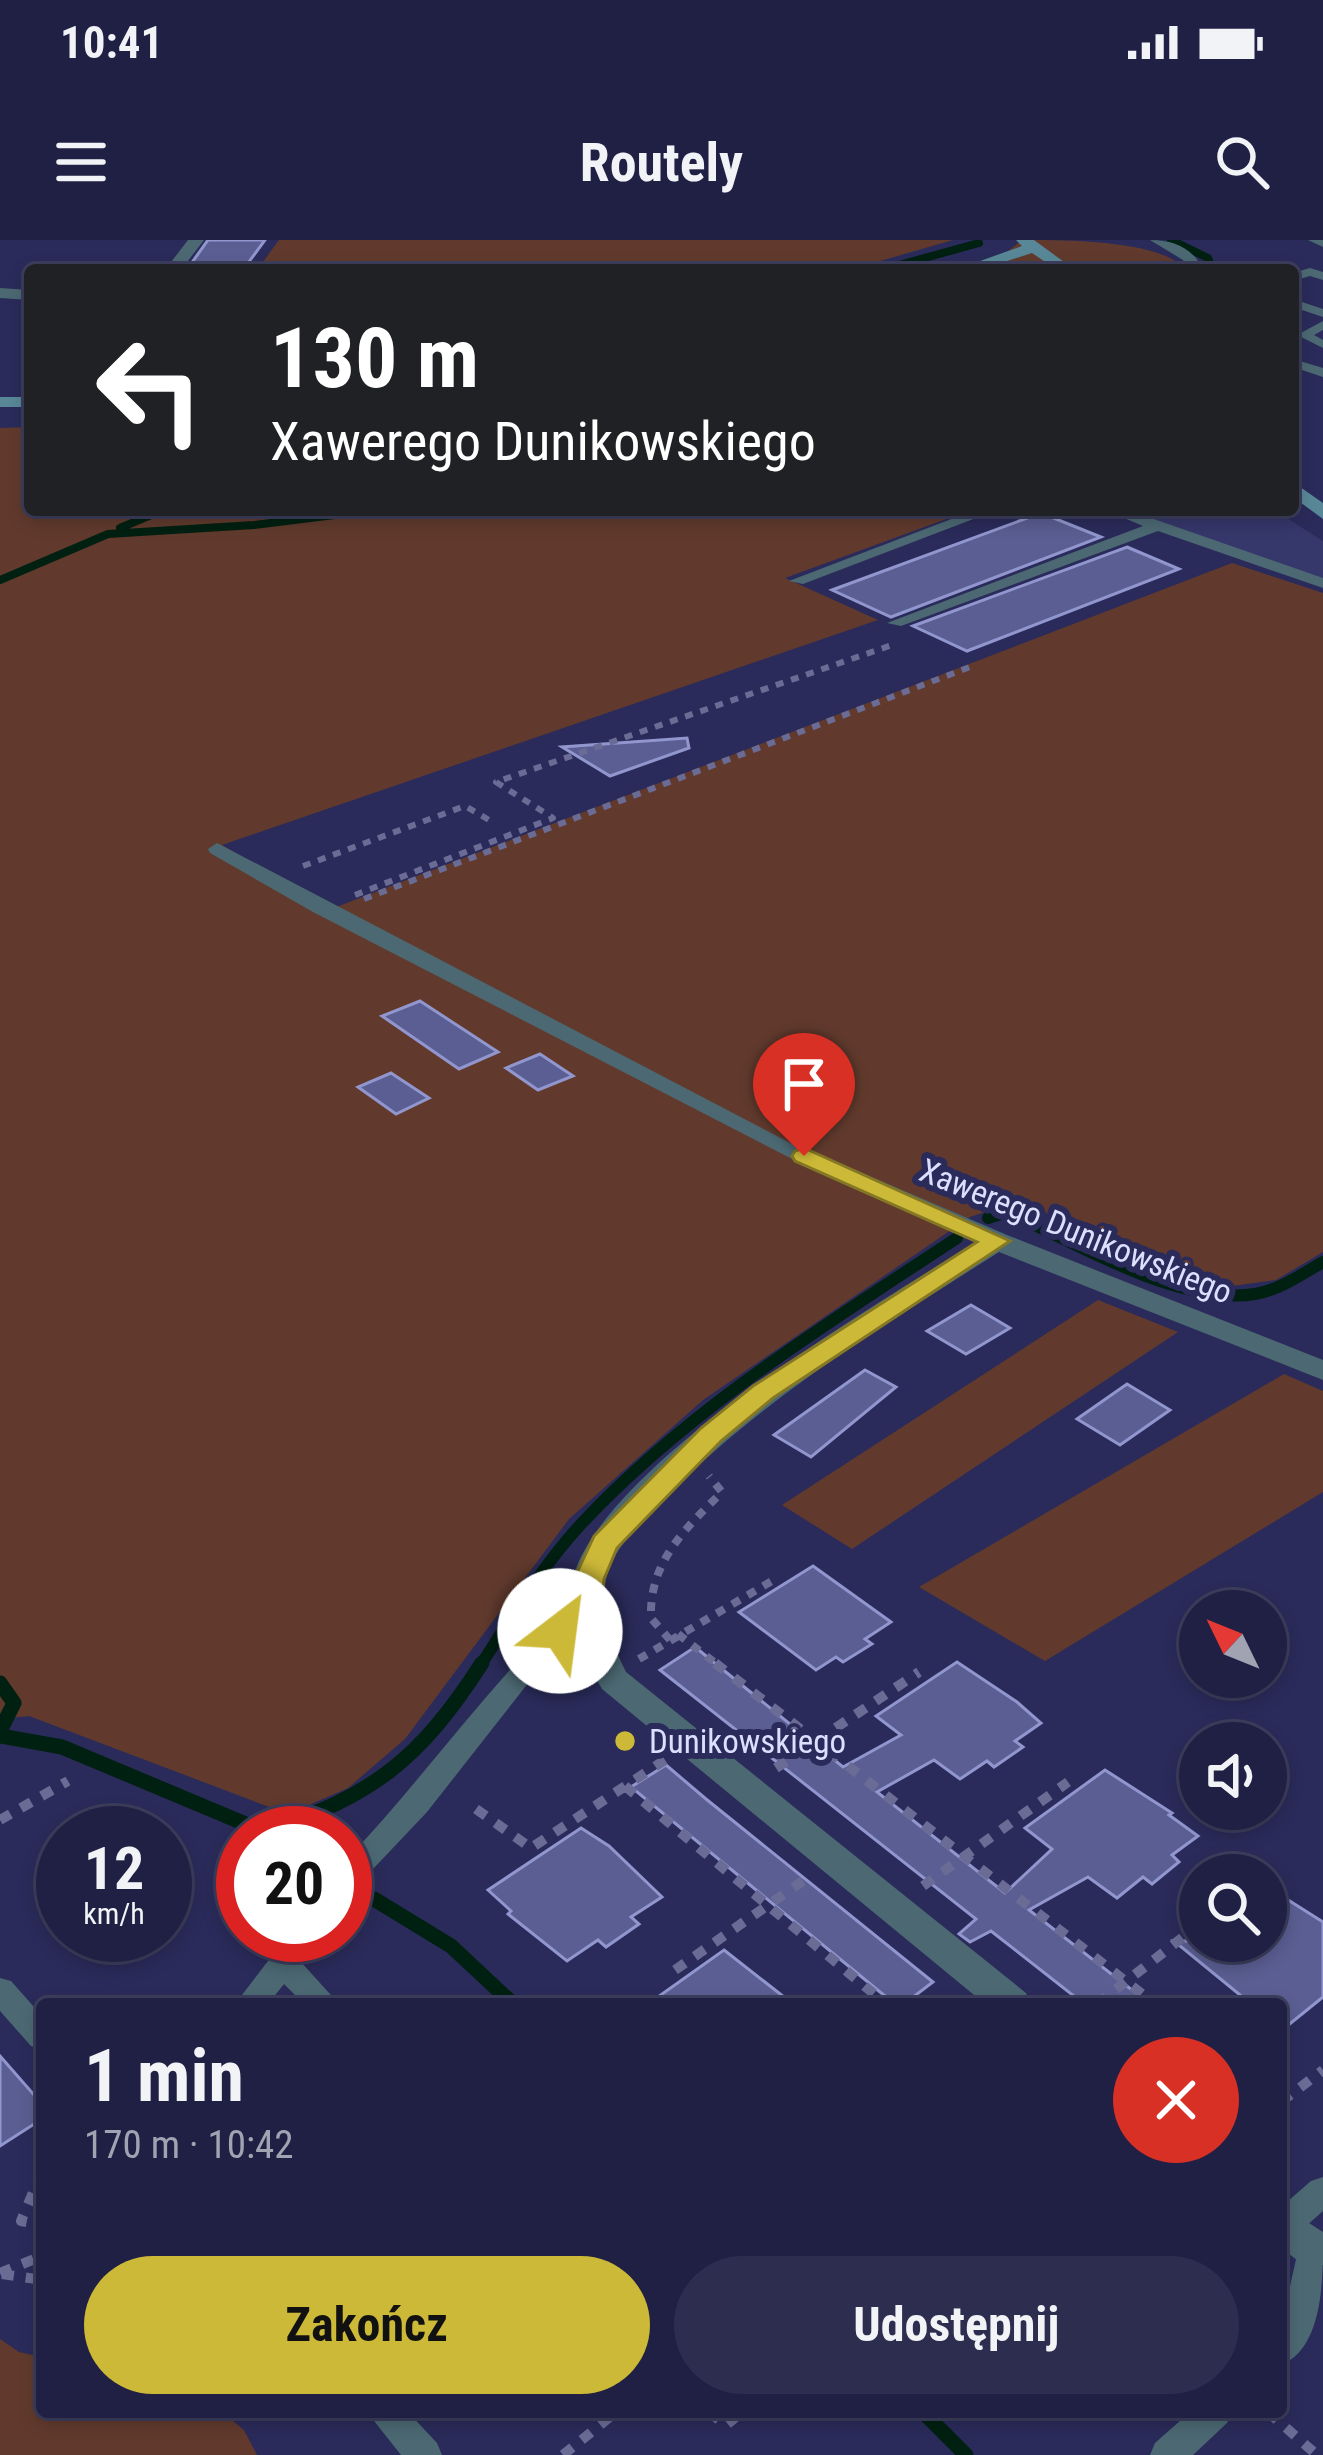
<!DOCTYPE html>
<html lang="pl">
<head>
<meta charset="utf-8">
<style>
  :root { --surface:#202044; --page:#2d2d4f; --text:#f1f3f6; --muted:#a2a3b2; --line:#3d3e5d; --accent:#cdb938 }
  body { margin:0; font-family:"Roboto Condensed",sans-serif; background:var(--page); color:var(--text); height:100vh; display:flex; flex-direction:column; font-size:45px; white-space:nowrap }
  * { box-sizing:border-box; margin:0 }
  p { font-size:39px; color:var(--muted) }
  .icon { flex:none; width:66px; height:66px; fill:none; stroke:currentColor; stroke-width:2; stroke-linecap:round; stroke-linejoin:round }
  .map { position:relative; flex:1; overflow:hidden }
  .details { position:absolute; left:36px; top:1758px; width:1251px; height:420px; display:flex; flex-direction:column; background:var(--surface); border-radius:12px; box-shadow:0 6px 18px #0003,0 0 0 3px var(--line) }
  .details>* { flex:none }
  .top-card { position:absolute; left:24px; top:24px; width:1275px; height:252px; border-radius:12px; box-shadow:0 6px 18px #0003,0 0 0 3px var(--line); background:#202124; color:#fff; overflow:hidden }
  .needle { width:78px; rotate:313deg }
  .buttons { position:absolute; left:1179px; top:1350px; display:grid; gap:24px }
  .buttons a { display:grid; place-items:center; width:108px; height:108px; border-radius:50%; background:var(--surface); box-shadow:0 6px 18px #0003,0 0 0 3px var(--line); font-size:60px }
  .speed { position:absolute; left:36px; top:1566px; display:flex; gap:24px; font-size:60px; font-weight:700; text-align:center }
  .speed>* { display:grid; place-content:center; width:156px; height:156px; border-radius:50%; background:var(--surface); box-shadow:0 6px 18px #0003,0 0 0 3px var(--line); line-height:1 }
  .speed small { font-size:30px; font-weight:400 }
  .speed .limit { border:18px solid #d22; background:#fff; color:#111 }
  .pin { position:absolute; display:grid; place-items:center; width:102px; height:102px; color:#fff; margin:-123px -51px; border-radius:50% 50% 50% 0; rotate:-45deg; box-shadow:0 0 12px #0007 }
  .pin .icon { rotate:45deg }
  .me { position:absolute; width:132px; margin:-66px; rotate:30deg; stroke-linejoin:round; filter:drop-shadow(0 0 9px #0008) }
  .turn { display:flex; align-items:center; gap:42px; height:252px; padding:0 48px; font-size:54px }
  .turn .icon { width:156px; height:156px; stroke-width:2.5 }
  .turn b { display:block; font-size:84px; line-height:102px }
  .round { display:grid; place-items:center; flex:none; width:126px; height:126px; border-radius:63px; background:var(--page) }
  .overview { display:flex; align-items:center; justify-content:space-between; height:204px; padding:0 48px }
  h1 { font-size:72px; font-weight:700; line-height:90px }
  .action { display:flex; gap:24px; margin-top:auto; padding:24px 48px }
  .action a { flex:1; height:138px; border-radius:72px; background:var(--accent); color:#111; font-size:48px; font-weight:700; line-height:138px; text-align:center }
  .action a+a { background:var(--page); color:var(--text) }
  .status { display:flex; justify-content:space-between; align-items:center; height:84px; padding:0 60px; background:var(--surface); direction:ltr }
  .status svg { height:33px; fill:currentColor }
  header { display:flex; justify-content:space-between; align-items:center; height:156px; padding:0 48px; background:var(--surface); font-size:54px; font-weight:700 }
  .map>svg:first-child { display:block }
  .built { fill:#36376b }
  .green { fill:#613a2d }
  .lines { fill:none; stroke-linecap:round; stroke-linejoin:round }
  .stream-far2 { stroke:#002011; stroke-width:8 }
  .stream-far1 { stroke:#002011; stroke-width:12 }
  .stream { stroke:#002011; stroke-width:15 }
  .building { fill:#5a5e92; stroke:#9196ce; stroke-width:3 }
  .path-far3 { stroke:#6a6c95; stroke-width:4.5; stroke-dasharray:6 6; stroke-linecap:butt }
  .path-far2 { stroke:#6a6c95; stroke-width:6; stroke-dasharray:8 8; stroke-linecap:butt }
  .path-far1 { stroke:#6a6c95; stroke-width:8; stroke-dasharray:9 9; stroke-linecap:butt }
  .path { stroke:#6a6c95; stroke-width:10; stroke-dasharray:12 12; stroke-linecap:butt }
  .lane { fill:#4c6973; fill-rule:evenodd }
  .street { fill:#4c6973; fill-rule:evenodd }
  .secondary { fill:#588897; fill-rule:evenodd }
  .route { fill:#cdb938; stroke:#857824; stroke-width:3 }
  .poi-dot { fill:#cdb938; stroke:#2a2b5a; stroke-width:4.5 }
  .labels { text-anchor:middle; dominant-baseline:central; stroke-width:12; stroke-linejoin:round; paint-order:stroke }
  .street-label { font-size:33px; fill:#dce0fe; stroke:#2a2b5a }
  .poi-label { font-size:33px; fill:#dce0fe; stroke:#2a2b5a; text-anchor:start }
</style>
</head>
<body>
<div class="status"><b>10:41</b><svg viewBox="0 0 49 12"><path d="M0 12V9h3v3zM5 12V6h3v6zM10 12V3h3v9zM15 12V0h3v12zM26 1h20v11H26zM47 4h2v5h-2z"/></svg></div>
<header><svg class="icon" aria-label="menu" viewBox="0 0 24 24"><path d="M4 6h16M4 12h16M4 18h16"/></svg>Routely<svg class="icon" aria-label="search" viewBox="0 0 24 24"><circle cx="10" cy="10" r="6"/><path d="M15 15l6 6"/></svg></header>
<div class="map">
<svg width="1323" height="2215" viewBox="0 0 1323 2215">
  <rect width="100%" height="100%" fill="#2a2b5a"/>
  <!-- built -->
  <path class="built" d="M1116,270H1274L1323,301V338Z"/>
  <!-- green -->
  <path class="green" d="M279,0H953L849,30H257Z
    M1022,0C1065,0 1164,0 1185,30H984Z
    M30,187V270H971L785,338L878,380L222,605L331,669L1232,323L1323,353V1012L1276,1040L1210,1049L1019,961L970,977L703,1160L569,1279L405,1499L348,1548L288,1574L29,1476L0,1479V188Z
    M1098,1060L1178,1092L852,1309L782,1265Z
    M1284,1134L1323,1151V1252L1045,1421L919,1347Z
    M0,2099L19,2112L42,2117V2172H222L244,2190L257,2215H0Z"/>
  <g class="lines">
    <!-- stream-far2 -->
    <path class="stream-far2" d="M1171,0L1208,18L1213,30
      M881,30L979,3
      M120,288L163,270
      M0,340L108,294L254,285L375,270"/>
    <!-- stream-far1 -->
    <path class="stream-far1" d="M988,978L1008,972C1076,1003 1179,1066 1255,1054C1280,1050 1302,1034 1323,1022
      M480,1426C512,1377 542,1326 582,1283C690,1168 827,1084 957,998"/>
    <!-- stream -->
    <path class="stream" d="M0,1443L14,1463L0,1491
      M0,1496L62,1507L267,1593
      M264,1591C373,1557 420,1519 482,1423
      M374,1659L451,1706L513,1764
      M923,2172L966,2215"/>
  </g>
  <!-- building -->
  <path class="building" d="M208,0H265L243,30L188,28Z
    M1041,273L1101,297L891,377L832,350Z
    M1127,307L1179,329L967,411L913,386Z
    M687,498L689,508L610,536L562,507Z
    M420,761L498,812L459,829L382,776Z
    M540,814L573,836L538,850L506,828Z
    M391,833L429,858L396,874L358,847Z
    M971,1065L1010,1088L966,1114L927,1091Z
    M865,1130L896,1147L811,1217L774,1195Z
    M1127,1144L1170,1170L1120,1205L1077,1179Z
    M813,1326L891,1382L865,1399L872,1404L843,1422L836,1417L816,1430L739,1372Z
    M695,1407L843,1527L901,1495L876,1476L957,1422L1017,1462L1041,1483L1015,1501L1023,1507L994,1527L987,1521L960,1539L934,1520L877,1552L1005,1653L1052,1609L1025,1588L1105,1530L1172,1573L1169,1575L1198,1596L1172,1615L1179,1622L1152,1644L1143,1637L1117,1658L1088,1637L1029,1670L1150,1764H1084L991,1691L970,1702L959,1694L976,1679L660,1430Z
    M666,1525L706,1559L933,1742L904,1764H896L880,1752L631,1547Z
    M581,1588L609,1606L662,1657L631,1677L639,1684L606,1707L598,1700L567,1721L508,1674L511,1671L488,1650Z
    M1266,1646L1323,1682V1757L1281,1791V1764H1251L1174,1701H1266Z
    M724,1710L793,1764H648Z
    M0,1816L42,1864V1879L0,1906Z"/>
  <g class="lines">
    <!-- path-far3 -->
    <path class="path-far3" d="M914,30L939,23"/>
    <!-- path-far2 -->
    <path class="path-far2" d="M303,626L465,566L489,580
      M355,655L553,578L496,542L892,405
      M364,659L975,425"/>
    <!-- path-far1 -->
    <path class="path-far1" d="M678,1394L719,1426
      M670,1400L651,1378C649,1322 685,1289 722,1252L709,1236
      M639,1419L777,1338"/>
    <!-- path -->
    <path class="path" d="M715,1423L1155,1764
      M776,1528L919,1432
      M625,1546L886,1764
      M476,1569L531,1608L665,1520
      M0,1580L68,1541
      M923,1646L1068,1542
      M675,1730L807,1638
      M1097,1764L1200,1684
      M1281,1862L1323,1830
      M42,1931L21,1981L42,1985
      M0,2033L42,2016
      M2,2034L42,2040
      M710,2172L725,2186L742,2172
      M1268,2172L1317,2215
      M563,2215L616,2172"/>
    <!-- lane -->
    <path class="lane" d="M1308,0H1323V7Z
      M1310,28L1323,32V40L1310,36L1293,41V33Z
      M1293,59L1323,69V77L1293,67Z
      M1323,81V90L1314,95L1323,100V108L1297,95Z
      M1293,119L1323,128V137L1293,127Z
      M975,270H997L803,344L789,341Z
      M1105,270H1128L1323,338V348L1158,291L901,386L887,383L1143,286Z
      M217,603L815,916L804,923L796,921L313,672L210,613L208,609Z
      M587,1358L596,1361L600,1367L596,1373L544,1423L427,1572L355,1648L345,1651V1621C426,1537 491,1439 578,1361Z
      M288,1695H320L301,1722L339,1764H304L284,1744L268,1764H235Z
      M0,1738L11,1741L42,1776V1810L31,1806L0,1771Z
      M1323,1937V1971L1296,1995L1281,1998V1967L1311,1941Z
      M1315,1996L1323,1998C1323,2041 1323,2108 1281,2125V2087L1298,2010L1303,2000Z
      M367,2172H408L437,2203L442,2215H401Z
      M1190,2172H1233L1227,2183L1193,2215H1150L1155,2203Z"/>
    <!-- street -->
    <path class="street" d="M188,0H204L181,30H165Z
      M1150,0C1175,0 1192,8 1204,30H1188L1183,20Z
      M0,48L30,50V60L0,58Z
      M804,908L1007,995L1323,1120V1140L999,1012C883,1086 764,1157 667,1256C644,1279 616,1304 607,1335C597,1369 611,1402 626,1432L1026,1753L1031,1764H985L602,1449C582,1415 562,1377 573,1337C607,1222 874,1066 976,1002L794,922L790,916Z
      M1281,1965L1323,1992V2025C1306,2031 1293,2017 1281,2007Z"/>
    <!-- secondary -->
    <path class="secondary" d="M1016,0H1034L1075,30H1057L1032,13L979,30H955L1022,6Z
      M0,157H30V167H0Z
      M1293,242L1323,263V279L1293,257Z"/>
  </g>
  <!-- route -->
  <path class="route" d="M804,908L1010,1001L773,1158L721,1201L617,1308L604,1339L602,1366L571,1399H550L545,1391L572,1363L574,1339L594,1296L701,1188L753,1146L977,1002L795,921L792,916L795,911Z"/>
  <!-- markers -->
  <circle class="poi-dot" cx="625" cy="1501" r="12"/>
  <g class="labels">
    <!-- street labels -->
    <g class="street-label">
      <text transform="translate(1076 991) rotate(22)">Xawerego Dunikowskiego</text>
    </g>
    <!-- poi labels -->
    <g class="poi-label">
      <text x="649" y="1501">Dunikowskiego</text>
    </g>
  </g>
</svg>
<div class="buttons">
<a><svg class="needle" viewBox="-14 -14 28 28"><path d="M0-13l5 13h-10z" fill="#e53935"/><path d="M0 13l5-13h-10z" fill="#a2a3b2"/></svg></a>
<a><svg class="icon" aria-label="sound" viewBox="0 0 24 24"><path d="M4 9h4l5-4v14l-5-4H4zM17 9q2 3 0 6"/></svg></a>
<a><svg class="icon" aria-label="search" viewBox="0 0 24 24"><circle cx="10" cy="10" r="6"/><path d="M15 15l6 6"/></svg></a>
</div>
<div class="speed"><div>12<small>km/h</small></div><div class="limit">20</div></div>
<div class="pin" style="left:804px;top:916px;background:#d93025"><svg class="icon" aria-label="arrive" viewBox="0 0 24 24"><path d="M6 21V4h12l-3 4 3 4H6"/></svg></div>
<svg class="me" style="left:560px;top:1391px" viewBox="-20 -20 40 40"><circle r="19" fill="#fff"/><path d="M0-13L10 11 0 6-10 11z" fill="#cdb938"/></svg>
<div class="top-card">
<div class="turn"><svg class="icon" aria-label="left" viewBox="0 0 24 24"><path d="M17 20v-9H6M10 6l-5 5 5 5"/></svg><div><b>130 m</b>Xawerego Dunikowskiego</div></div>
</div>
<section class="details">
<div class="overview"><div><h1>1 min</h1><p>170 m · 10:42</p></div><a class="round" style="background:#d93025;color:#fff"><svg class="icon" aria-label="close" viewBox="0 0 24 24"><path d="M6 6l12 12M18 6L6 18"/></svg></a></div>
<div class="action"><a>Zakończ</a><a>Udostępnij</a></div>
</section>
</div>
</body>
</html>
